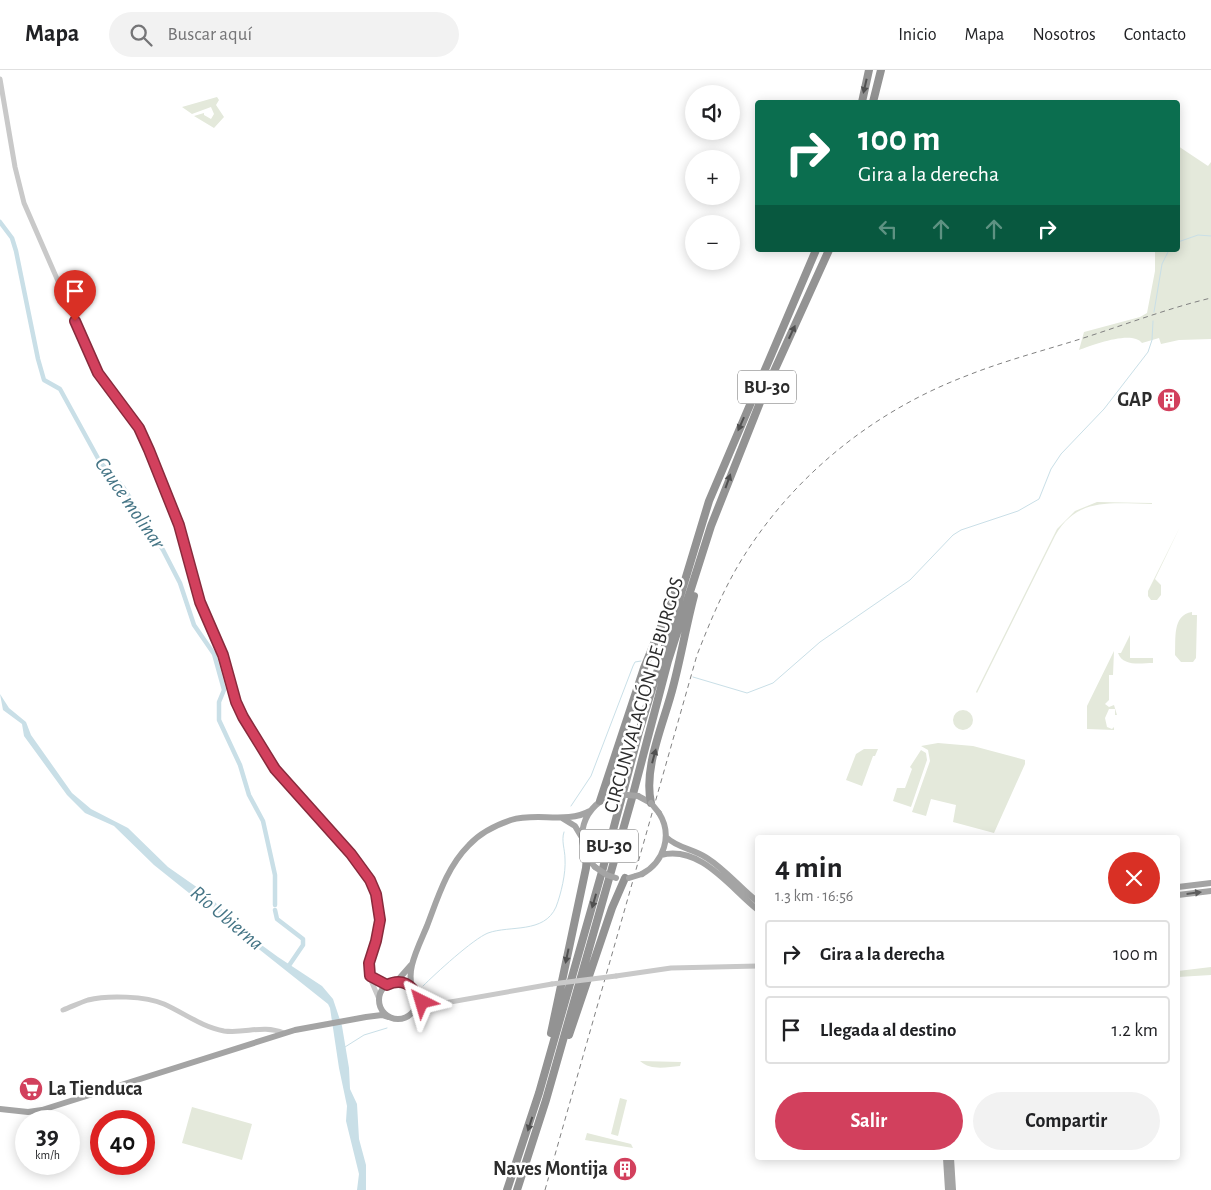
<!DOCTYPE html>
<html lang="es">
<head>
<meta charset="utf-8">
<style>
  :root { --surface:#fff; --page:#f2f2f2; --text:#202124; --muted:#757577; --line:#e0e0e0; --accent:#d2405d }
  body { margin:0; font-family:"Alegreya Sans",sans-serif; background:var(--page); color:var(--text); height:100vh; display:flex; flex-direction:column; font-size:19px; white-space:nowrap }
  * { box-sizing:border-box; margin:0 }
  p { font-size:16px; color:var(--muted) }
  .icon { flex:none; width:28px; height:28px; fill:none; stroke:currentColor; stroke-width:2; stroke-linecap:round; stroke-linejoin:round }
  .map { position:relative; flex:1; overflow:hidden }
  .details { position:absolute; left:755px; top:765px; width:425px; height:325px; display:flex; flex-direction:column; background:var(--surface); border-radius:5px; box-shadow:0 2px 12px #0003 }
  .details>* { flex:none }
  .guide { position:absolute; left:755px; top:30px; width:425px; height:152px; border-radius:5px; box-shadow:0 2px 12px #0003; background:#0b6e4f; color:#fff; overflow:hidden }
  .fabs { position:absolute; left:685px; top:15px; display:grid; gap:10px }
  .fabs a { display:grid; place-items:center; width:55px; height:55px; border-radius:50%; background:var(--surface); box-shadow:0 2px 12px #0003; font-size:25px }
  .speed { position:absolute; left:15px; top:1040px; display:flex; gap:10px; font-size:25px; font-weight:700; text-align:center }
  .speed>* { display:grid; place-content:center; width:65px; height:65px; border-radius:50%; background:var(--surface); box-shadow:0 2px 12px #0003; line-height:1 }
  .speed small { font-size:12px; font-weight:400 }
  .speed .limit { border:8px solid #d22; background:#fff; color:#111 }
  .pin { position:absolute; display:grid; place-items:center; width:42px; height:42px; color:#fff; margin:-51px -21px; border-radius:50% 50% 50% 0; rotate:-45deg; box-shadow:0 0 5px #0007 }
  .pin .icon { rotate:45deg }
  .me { position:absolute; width:55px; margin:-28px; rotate:320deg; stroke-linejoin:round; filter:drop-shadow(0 0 4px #0008) }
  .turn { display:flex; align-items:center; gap:18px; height:105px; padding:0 20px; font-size:22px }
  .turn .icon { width:65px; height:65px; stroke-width:2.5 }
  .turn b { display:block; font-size:35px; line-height:42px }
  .lanes { display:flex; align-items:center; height:48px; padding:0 20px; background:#0003; justify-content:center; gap:25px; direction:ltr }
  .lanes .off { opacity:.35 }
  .round { display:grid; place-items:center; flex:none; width:52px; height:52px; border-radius:26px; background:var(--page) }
  .headline { display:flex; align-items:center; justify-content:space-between; height:85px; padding:0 20px }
  h1 { font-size:30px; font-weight:700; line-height:38px }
  .cta { display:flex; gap:10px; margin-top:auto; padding:10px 20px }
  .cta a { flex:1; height:58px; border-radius:30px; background:var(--accent); color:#fff; font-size:20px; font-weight:700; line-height:58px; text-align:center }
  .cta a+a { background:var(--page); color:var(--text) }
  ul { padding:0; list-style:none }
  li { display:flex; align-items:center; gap:15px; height:68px; margin:0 10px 8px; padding:0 10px; border:2px solid var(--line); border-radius:5px }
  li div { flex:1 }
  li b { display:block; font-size:19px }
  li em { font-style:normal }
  header { display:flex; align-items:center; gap:30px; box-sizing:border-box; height:70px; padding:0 25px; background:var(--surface); border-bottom:1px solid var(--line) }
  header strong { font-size:24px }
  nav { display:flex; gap:28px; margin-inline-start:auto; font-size:18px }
  .search { width:350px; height:45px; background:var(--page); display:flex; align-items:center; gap:12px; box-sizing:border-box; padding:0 18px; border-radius:28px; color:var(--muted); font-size:19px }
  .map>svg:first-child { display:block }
  .green { fill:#e4e9db }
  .water { fill:#c9dfe7 }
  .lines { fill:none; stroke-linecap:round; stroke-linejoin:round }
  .stream { stroke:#c9dfe7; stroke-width:1 }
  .canal { stroke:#c9dfe7; stroke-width:4.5 }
  .minor { stroke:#c9c9c9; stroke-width:5 }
  .major { stroke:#a4a4a4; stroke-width:6 }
  .highway { stroke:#939393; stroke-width:8 }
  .rail { stroke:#818181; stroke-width:1; stroke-dasharray:5 4; stroke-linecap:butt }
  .minor-bridge { stroke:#c9c9c9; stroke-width:5 }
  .major-bridge { stroke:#a4a4a4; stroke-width:6 }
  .oneway { fill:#505050 }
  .oneway2 { fill:#5c5c5c }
  .route-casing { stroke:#882a3c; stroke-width:12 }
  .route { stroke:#d2405d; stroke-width:9 }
  .labels { text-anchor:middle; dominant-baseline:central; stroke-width:5; stroke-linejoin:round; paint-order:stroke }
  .shield { fill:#fff; stroke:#6b6b6b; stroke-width:1 }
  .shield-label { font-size:19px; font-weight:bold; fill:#2c2c2c }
  .poi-label { font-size:20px; font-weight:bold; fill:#2c2c2c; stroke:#fff; text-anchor:end }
  .street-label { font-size:20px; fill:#2c2c2c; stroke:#fff }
  .water-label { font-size:21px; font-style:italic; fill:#447485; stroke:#fff }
</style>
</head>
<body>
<header>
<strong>Mapa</strong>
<div class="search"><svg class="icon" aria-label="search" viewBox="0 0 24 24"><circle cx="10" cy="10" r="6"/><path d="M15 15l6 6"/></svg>Buscar aquí</div>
<nav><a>Inicio</a><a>Mapa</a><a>Nosotros</a><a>Contacto</a></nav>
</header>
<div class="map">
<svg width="1211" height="1120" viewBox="0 0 1211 1120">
  <rect width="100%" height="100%" fill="#fff"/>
  <!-- green -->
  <path class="green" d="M217,27L219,30L216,35L224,47L214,58L194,46L204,43V45L211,49L214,44L211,37L192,44L182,37Z
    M1178,76L1208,96L1211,92V269L1179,270L1161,274L1159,268L1142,273C1132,260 1093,275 1079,280L1084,262L1140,247L1147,243L1155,201V180H1178Z
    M1097,432L1152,433V434C1113,434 1077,426 1055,466L977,623L976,622L1057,459L1075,441Z
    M1180,457L1155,509L1161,515V525L1157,530H1151L1148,526V521Z
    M1192,542V545H1197L1196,588L1193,592H1181L1175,585C1176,569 1172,545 1192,542Z
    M1130,565V588H1153V593C1141,593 1123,597 1118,583H1121Z
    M1114,581L1113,605H1109V630L1105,634L1109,637L1114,635L1117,645H1115V639H1109L1105,648L1107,657L1112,659L1114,657V660L1087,659V636Z
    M953 650a10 10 0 1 1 20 0a10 10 0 1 1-20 0Z
    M938,673L973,676L1025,690V694L994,763L953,752L956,735L931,729L926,746L912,742L930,691L928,680L921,676Z
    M864,679H878L875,686H873L862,716L846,710L856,684Z
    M921,680L926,683L927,690L911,737L893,731L897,718H905L912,699L910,697Z
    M1211,897V905L1178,907V901Z
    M640,991L681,992L680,996C667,997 651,1001 640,991Z
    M620,1028L627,1030L618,1066L611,1064Z
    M192,1037L252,1054L242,1090L182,1073Z
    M587,1063L631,1074L633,1078L585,1070Z"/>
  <!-- water -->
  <path class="water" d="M0,624L9,638L26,652L31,665L72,723L91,739L128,758L168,797L208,825L245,863L278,887L322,916L333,929L342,956L349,998L350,1019L357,1034L359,1069L366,1095V1120H357L359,1104L346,1051L347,1036L339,998L330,938L328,934L240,864L211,836L194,827L154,795L114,756L85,743L67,725L24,666L22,654L3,640Z"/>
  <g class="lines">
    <!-- stream -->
    <path class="stream" d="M1178,172L1198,165L1211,166
      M1154,242L1162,194L1169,180
      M693,607L747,623L773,613L820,572L910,510L953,465L961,460L1018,441L1039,429L1051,399L1061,384L1104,339L1148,282L1152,270L1153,251
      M571,736L591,706L633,596L635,592L641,591
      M423,916C435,904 473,869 488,863C510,855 544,864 556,837C561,824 566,803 565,789C565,779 561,771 564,762
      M345,977L364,965L387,958"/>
    <!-- canal -->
    <path class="canal" d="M0,152L12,168L16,181L38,289L44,310L60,319L100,392L123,417L163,480L180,513L194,555L214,584L224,620L219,632V650L240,695L249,725L263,751L275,805V835
      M275,840L277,849L303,869V875L288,897"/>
    <!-- minor -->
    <path class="minor" d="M0,9L15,97L24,133L98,303L139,358L149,380L179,455L200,532L223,585L238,638L275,699L360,794L373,815L376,824L380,851L369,898L370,908L379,929
      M370,906L387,915
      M616,906L671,898L758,896
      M417,929L426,933L434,934
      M63,940C71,937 79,933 88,930C107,925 146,926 164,934C184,943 202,957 224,961C246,964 262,954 284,963
      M413,942L439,934L552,914"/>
    <!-- major -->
    <path class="major" d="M638,726L651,733
      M562,748L575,756L581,766
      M666,767C677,778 694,779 707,788C726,800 740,818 758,832
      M661,785C701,775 730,818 758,840
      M595,797C570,772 583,732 617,724
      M642,804C664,792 673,765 659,743
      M1178,817L1211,813
      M1178,825L1211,821
      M397,911L411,895
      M379 930a19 19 0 1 1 38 0a19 19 0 1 1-38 0Z
      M412,918C410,910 410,903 412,895C415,882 422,868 427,856C438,827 447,797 469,775C480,763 496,755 511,750C537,742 566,754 590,741
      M0,1039L28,1042L42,1040L295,960L366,947L382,945L388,947
      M946,1088L948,1120
      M951,1088L953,1120"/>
    <!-- highway -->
    <path class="highway" d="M862,32L869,0
      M873,32L881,0
      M600,731L644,598L678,515
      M651,733C643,697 664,653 673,617C681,587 686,556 694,526
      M551,963L586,798L587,786
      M569,965L612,838L625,808
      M507,1120L539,1023L603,798L639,662L709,431L816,180
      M517,1120L546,1030L632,728L668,591L711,456L761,330L829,180"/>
    <!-- rail -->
    <path class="rail" d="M545,1120L697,585C710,552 723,520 742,489C794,405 874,341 966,306C1001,292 1038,282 1074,271C1119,257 1165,239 1211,228"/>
    <!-- minor-bridge -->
    <path class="minor-bridge" d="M552,914L616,906"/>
    <!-- major-bridge -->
    <path class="major-bridge" d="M617,724L638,726
      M651,733L659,743
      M595,797L607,805L616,808
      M629,808L642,804"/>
  </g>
  <!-- one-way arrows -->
  <defs><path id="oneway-solid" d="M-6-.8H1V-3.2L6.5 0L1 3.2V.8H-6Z" transform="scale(1.25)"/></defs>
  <g class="oneway">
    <use href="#oneway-solid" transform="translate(865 16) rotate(103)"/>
    <use href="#oneway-solid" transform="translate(792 262) rotate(-65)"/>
    <use href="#oneway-solid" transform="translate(741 354) rotate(114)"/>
    <use href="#oneway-solid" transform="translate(728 411) rotate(-70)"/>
    <use href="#oneway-solid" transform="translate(654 686) rotate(-75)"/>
    <use href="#oneway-solid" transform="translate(594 831) rotate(106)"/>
    <use href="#oneway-solid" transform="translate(567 886) rotate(102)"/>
    <use href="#oneway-solid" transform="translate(530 1054) rotate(108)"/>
  </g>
  <use class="oneway2" href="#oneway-solid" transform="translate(1194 823) rotate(-7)"/>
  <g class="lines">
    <!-- route casing -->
    <g class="route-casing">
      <path id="route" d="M75,251L98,303L139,358L149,380L179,455L200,532L223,585L236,632L243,647L275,699L351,784L370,810L376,824L380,850L376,871L369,893L370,906L387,915C401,908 413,914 417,928L422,932"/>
    </g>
    <!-- route -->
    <use href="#route" class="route"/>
  </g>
  <!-- icons -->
  <defs>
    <g id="building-disc" transform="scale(1.25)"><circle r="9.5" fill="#d2405d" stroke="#fff"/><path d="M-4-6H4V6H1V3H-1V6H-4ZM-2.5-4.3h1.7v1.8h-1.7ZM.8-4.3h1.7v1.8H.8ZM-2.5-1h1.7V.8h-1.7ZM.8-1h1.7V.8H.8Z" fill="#fff"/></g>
    <g id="supermarket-disc" transform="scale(1.25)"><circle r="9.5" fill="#d2405d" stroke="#fff"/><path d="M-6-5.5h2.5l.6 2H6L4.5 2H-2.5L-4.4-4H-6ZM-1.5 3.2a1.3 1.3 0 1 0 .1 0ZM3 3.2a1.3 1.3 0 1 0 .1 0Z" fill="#fff"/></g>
  </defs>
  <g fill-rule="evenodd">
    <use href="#building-disc" x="1169" y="330"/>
    <use href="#supermarket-disc" x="31" y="1019"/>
    <use href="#building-disc" x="625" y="1099"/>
  </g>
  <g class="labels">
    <!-- shield labels -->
    <g class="shield">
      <rect x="738" y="300.5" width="58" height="33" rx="4"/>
      <rect x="580" y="759.5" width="58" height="33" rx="4"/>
    </g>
    <g class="shield-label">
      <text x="767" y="317">BU-30</text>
      <text x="609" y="776">BU-30</text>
    </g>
    <!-- poi labels -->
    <g class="poi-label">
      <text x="1152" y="330">GAP</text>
      <text x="48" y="1019" text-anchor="start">La Tienduca</text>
      <text x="608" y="1099">Naves Montija</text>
    </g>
    <!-- street labels -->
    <g class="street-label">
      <text transform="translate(644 625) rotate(-74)">CIRCUNVALACIÓN DE BURGOS</text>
    </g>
    <!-- water labels -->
    <g class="water-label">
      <text transform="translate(130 433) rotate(55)">Cauce molinar</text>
      <text transform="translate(227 848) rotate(40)">Río Ubierna</text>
    </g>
  </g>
</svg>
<div class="fabs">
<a><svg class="icon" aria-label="sound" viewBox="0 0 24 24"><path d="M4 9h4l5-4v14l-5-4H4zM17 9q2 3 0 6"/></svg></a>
<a>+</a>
<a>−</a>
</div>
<div class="speed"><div>39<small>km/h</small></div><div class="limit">40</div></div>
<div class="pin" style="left:75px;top:251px;background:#d93025"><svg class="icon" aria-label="arrive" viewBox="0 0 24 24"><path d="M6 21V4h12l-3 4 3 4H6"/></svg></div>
<svg class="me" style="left:422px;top:932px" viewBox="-20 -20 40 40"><path d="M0-17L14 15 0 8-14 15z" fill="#d2405d" stroke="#fff" stroke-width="4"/></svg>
<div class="guide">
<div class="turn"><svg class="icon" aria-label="right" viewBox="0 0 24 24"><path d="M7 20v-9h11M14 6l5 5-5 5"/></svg><div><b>100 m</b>Gira a la derecha</div></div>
<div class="lanes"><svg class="icon off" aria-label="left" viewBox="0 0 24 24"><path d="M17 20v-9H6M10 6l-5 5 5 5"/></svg><svg class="icon off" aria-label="ahead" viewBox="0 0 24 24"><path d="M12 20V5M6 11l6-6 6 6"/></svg><svg class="icon off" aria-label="ahead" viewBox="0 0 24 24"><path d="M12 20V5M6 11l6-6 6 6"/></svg><svg class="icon" aria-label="right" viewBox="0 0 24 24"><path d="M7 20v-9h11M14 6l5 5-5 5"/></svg></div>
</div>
<section class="details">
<div class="headline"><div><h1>4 min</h1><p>1.3 km · 16:56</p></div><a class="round" style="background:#d93025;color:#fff"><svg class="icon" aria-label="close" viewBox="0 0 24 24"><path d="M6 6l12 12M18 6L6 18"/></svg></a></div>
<ul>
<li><svg class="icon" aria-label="right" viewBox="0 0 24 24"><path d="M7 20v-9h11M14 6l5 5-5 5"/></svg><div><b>Gira a la derecha</b></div><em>100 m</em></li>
<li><svg class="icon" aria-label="arrive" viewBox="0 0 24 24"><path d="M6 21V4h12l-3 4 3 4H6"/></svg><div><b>Llegada al destino</b></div><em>1.2 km</em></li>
</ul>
<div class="cta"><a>Salir</a><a>Compartir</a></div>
</section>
</div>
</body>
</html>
